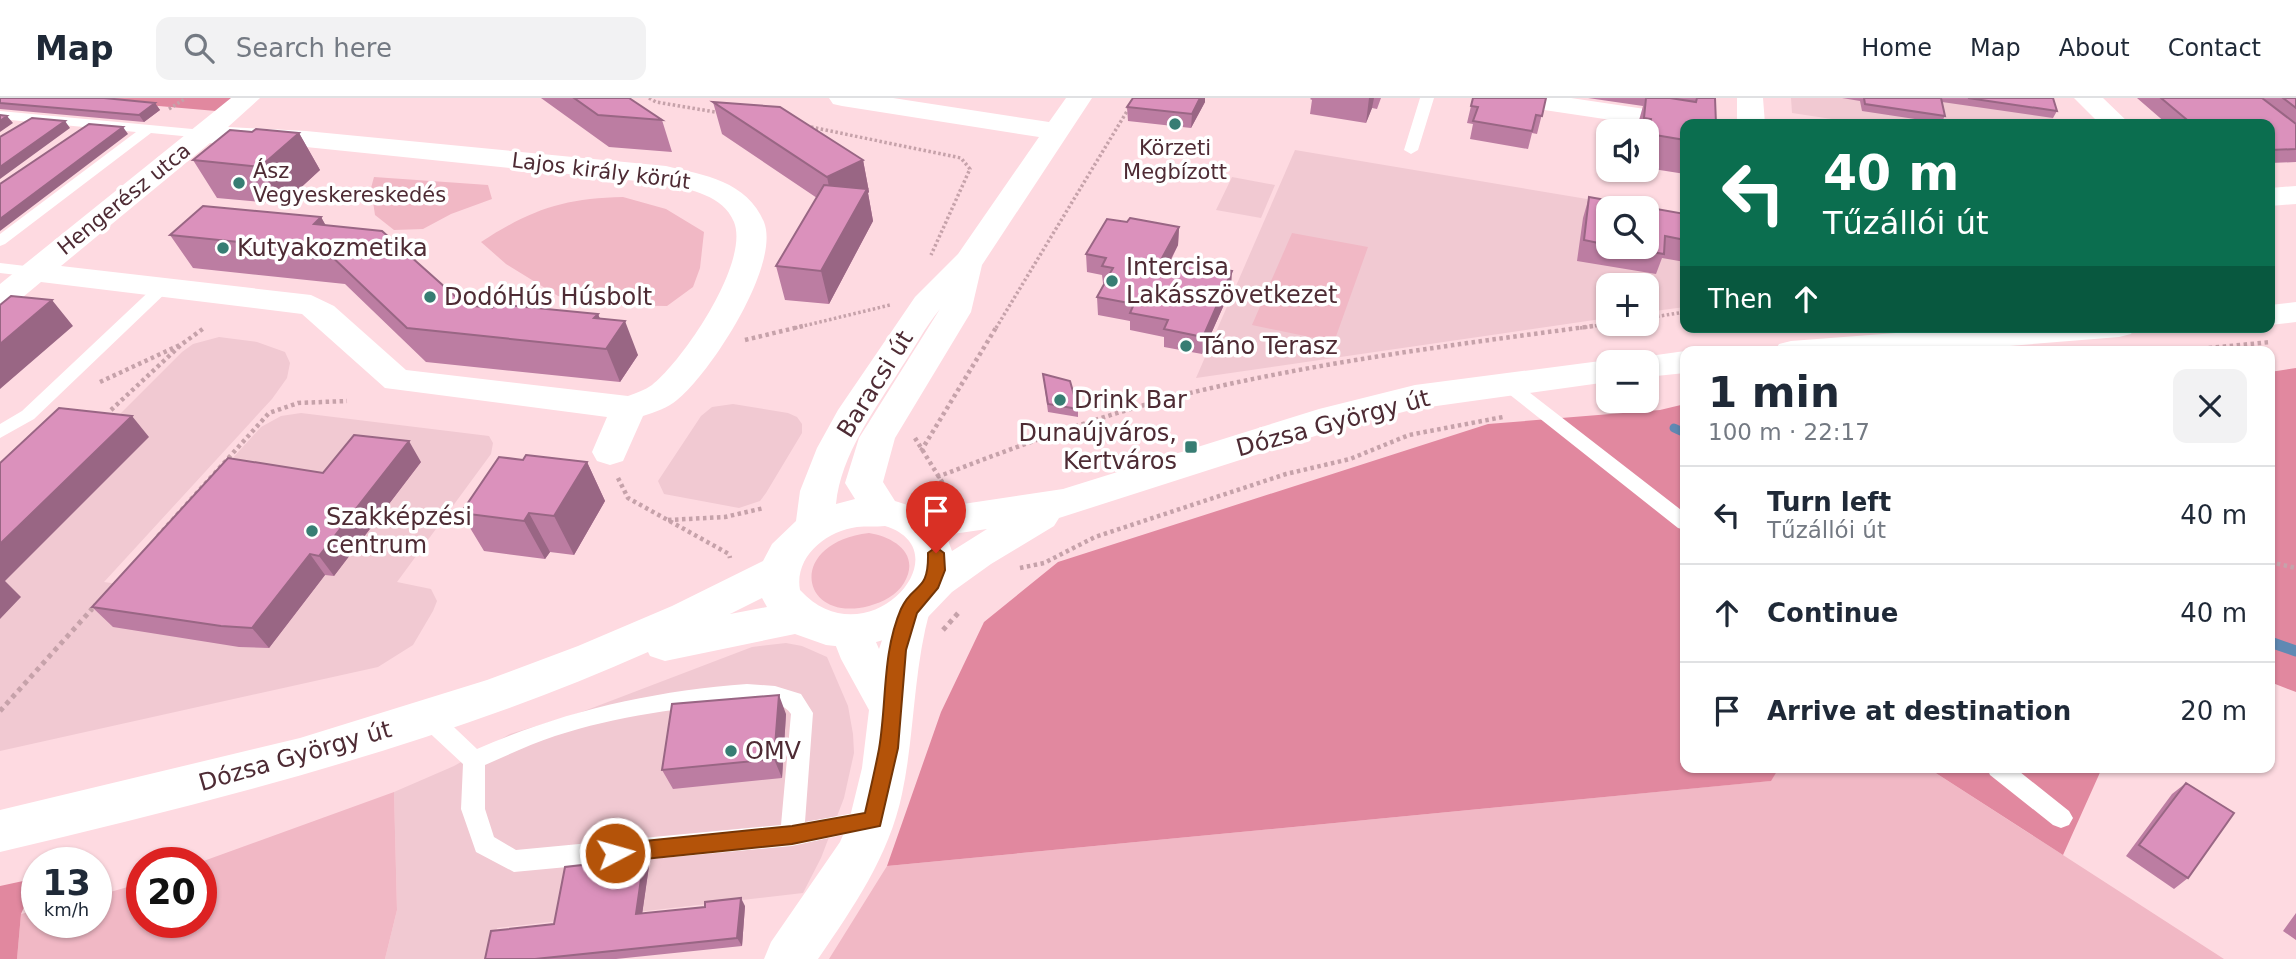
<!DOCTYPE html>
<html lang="en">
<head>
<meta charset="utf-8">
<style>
  :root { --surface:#fff; --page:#f2f2f3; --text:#1f2937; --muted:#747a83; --line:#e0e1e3 }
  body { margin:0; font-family:"DejaVu Sans",sans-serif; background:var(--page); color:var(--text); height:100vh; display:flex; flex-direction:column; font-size:26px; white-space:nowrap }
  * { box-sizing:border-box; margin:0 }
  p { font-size:23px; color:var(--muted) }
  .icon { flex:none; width:38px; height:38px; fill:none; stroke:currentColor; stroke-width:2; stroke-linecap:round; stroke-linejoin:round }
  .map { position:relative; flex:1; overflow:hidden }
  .drawer { position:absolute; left:1680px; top:248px; width:595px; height:427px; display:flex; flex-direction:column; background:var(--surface); border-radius:14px; box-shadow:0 2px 5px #0004 }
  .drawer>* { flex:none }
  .banner { position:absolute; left:1680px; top:21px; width:595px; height:214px; border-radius:14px; box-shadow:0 2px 5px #0004; background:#0b6e4f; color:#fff; overflow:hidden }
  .controls { position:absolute; left:1596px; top:21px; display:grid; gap:14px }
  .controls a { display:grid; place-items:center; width:63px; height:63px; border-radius:14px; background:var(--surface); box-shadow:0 2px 5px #0004; font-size:35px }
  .speed { position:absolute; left:21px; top:749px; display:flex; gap:14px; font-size:35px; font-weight:700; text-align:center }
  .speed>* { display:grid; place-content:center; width:91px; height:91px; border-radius:50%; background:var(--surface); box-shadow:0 2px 5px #0004; line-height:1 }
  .speed small { font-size:18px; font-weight:400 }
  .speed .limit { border:10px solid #d22; background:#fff; color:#111 }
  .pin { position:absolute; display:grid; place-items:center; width:60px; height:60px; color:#fff; margin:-72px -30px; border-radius:50% 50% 50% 0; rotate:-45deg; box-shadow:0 0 7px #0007 }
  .pin .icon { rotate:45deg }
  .me { position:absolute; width:77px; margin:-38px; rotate:84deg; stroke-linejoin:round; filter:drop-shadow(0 0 5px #0008) }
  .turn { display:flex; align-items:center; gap:24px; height:147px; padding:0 28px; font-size:32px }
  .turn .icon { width:91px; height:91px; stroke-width:2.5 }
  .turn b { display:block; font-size:49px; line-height:60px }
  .then { display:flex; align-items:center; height:66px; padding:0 28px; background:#0003; gap:14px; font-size:26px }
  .round { display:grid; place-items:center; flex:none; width:74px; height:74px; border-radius:14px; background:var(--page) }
  .head { display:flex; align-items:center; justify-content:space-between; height:119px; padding:0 28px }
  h1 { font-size:42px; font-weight:800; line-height:52px }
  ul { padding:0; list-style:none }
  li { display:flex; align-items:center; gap:21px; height:98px; padding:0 28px; border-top:2px solid var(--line) }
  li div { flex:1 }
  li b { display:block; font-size:26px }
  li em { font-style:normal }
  header { display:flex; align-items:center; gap:42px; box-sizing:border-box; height:98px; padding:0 35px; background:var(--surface); border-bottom:2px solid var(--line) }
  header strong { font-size:33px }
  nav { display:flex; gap:38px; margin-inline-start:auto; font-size:24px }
  .search { width:490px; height:63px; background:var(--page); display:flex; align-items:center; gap:18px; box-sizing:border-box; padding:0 24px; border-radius:14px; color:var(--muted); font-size:26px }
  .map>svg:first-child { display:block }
  .built { fill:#f1c9d2 }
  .green { fill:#f1b8c5 }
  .forest { fill:#e1889f }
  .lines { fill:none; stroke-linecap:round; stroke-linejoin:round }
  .stream-far1 { stroke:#6089b3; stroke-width:9 }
  .stream { stroke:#6089b3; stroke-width:11 }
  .path-far2 { stroke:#c6a2aa; stroke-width:3.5; stroke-dasharray:2.5 2.5; stroke-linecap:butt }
  .path-far1 { stroke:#c6a2aa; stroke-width:4.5; stroke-dasharray:3.5 3.5; stroke-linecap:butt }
  .path { stroke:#c6a2aa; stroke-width:5; stroke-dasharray:4.5 4.5; stroke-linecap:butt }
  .lane { fill:#fff; fill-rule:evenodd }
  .street { fill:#fff; fill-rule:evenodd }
  .secondary { fill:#fff; fill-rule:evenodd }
  .wall { fill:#bc7da2; fill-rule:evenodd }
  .shaded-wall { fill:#996684 }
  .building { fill:#db91bc; stroke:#996684; stroke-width:2 }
  .route { fill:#b45309; stroke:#753606; stroke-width:2 }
  .poi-dot { fill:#377d73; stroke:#fff; stroke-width:2.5 }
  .labels { text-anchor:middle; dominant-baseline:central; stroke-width:7; stroke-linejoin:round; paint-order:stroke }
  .far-poi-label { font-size:21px; fill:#4e2b34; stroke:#fff }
  .far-street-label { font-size:21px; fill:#4e2b34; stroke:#fff }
  .poi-label { font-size:24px; fill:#4e2b34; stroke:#fff; text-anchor:start }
  .street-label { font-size:24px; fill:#4e2b34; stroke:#fff }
</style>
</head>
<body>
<header>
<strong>Map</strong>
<div class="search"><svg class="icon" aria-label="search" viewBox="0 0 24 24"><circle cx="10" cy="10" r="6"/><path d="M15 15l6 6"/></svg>Search here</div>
<nav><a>Home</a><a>Map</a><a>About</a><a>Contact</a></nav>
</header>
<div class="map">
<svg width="2296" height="861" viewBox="0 0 2296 861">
  <rect width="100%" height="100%" fill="#fedae1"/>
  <!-- built -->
  <path class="built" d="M1791,0H2046L2055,26H1865L1792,15Z
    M1295,52L1641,110H1608V149H1647L1685,118V209L1647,214V187H1608V220L1196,280Z
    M1232,79L1275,87L1261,120L1216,112Z
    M219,239L257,244L285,254L290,265L287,280L272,301L104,484L140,489L230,363L261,329L281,318L301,315L489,338L493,345L491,356L397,484L431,491L437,503L433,513L413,547L378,569L0,653V398L115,321L182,254L193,246Z
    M733,306L788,315L797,319L802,326V335L766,395L760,403L739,410L664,396L658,383L701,318L712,309Z
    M786,545L802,548L827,559L848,608L853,636L854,655L844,700L821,760L803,795L497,830L487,861H385L397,812L394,694L454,668L510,636L579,615L752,549Z"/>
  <!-- green -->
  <path class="green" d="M374,79L488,87L492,101L451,116L423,131L394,132L375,117L371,90Z
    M623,99L666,111L704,134L700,170L693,189L667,208L592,207L558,198L506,166L481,144C530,112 564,100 623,99Z
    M1292,135L1368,149L1334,244L1252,227Z
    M869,435C894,439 921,456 904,485C897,497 883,504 869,508C800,526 785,445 869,435Z
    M1779,670H1928L2224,861H829L887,768L1770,683Z
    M394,694L397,812L385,861H17L21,816L37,812V824H96V798L142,785V824H201V765H198Z"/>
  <!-- forest -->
  <path class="forest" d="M67,0H233L216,13Z
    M2296,270V594L2270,584V274Z
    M1685,306V670H1779L1771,683L887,768L941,614L984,524L1058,464L1488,326L1660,312Z
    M1928,670H2102L2063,757Z
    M37,780L21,816L17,861H0V788Z"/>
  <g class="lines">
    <!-- stream-far1 -->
    <path class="stream-far1" d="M1674,330L1685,335"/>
    <!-- stream -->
    <path class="stream" d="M2270,544L2296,553"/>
    <!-- path-far2 -->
    <path class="path-far2" d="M649,0L656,4L721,15
      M169,11L186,0
      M806,28L961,60L970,71L931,157
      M1647,220L1685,214
      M795,230L890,207
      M996,230L1135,0
      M1580,230L1608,226"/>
    <!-- path-far1 -->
    <path class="path-far1" d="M745,242L803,228
      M2167,254L2271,244
      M100,284L182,246
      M111,312L182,246L204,230
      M915,340L947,392
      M921,353L997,228
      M937,379C1021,347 1106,315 1194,294C1325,263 1459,246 1593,228
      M618,380L628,400L729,456L730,460
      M668,422L725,419L764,410
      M158,438L269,315L298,305L347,303
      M2270,464L2296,470
      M1020,470L1044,465L1095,439L1286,376L1350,361L1409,337L1503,319
      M90,513L95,507"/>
    <!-- path -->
    <path class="path" d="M943,532L960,513
      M0,613L92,511"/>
    <!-- lane -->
    <path class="lane" d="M1420,0H1434L1418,52L1411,56L1404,52Z
      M0,13L203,32L210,36L203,40L151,35L5,146L0,148V136L136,34L0,21Z
      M0,165L34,169L42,174L34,179L0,175Z
      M165,182L173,187L171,190L34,321L0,340V326L22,313L159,184Z
      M1506,279L1512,281L1685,415V432L1678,430L1500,289L1497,285Z
      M747,586L775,588L801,596L813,615L805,724L871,712L879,715L883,722L879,729L792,748L514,774L476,754L461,711L463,666L421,627L418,620L421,613L429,611L437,613L477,651C564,613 652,593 747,586ZM747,604C762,605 782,602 791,616L781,727L516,752L494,739L485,711V667C508,657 531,646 555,638C617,618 683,609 747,604Z
      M1987,670H2015L2069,713L2073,720L2069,727L2061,730L2053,727L1990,677Z"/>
    <!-- street -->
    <path class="street" d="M231,0H260L228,29L306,33L666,68C704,77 747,83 764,124C781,167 710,276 677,302C668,310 655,314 643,318L623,363L610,367L597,363L592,354L607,319L385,290L302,216L41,184L11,209L0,212V186ZM210,45L306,49L666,86C691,92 723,97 734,124C750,164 683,263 652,287C645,292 636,295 628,298L406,272L334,208L311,197L61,168Z
      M1504,0H1571L1692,18L1702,20L1706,26H1685V33L1517,8L1508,6Z
      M1737,0H1763L1765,26H1737Z
      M2074,0H2103L2130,26H2100Z
      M2296,88V106L2270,108V90Z
      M910,496L924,501L930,512C913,573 915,635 902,696C889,758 853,810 818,861H764L771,844L840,744L849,723L862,670L869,612L841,561L830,533L836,521L851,517L866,521L879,551L896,501Z"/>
    <!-- secondary -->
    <path class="secondary" d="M829,0H893L1049,24L1066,0H1092L982,167L971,214L895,340L883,384L895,403L923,412L1063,391L1319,311L1415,287L1608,262L1617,264H1608V284L1415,311L1340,330L1059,420L1054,428L991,466L952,494L928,519L894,539L862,548L844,549L826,547L795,536L665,563L650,558L648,554C441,646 220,702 0,754V712L300,640L487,582L578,548L672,508L763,463L772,446L796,423L800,393L817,350L838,312L915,199L958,156L1039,39L842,8L833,6ZM940,211L859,340L845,385L855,401L836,406C841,356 875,312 901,270C914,251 925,229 940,211ZM885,428C966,453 867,565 800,492C794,459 826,433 857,429C866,428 876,429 885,428ZM987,431L952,453L946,437ZM762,500L767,509L730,516Z
      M2296,204V224L2270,227V207Z
      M1975,229H2135L2131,236L2119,239L1935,254H1774L1779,246L1791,243Z
      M1685,253L1688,254H1685V275L1647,279V264H1632L1635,260Z"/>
  </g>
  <!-- wall -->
  <path class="wall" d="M0,0L155,5L160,12L144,24L0,11Z
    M541,0H629L662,22L672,54L609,49Z
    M1133,0H1205V4L1191,30L1128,23L1127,9Z
    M1311,0H1381L1377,11L1372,10L1366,25L1310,16L1312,2L1310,1Z
    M1546,0L1537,36L1532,35L1528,51L1470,41L1473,26L1467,25L1471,8Z
    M1588,0H1715L1685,26V76L1647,70V33H1636L1643,8Z
    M1842,0H2053L2057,13L2053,20L1942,4L1945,18L1941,25L1862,13L1860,3Z
    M2137,0H2296V64L2270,65V26H2167Z
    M713,4L863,62L869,94L868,95L873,123L829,206L785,202L776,168L817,100L722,36Z
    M299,35L320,72L283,106L217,100L193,62Z
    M1589,99L1685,116V164L1662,160L1656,176L1577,163L1583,120ZM1608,110L1647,149H1608Z
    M321,119L325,127L465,207L492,210L598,216L600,221L638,257L620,284L426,264L345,186L193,170L170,137Z
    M1127,124L1179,129L1178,147L1171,162L1231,191L1202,256L1164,249V239L1130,232V223L1098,217L1097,199L1104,186L1103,185L1102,177L1087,174L1086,156Z
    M1044,284L1078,311V319L1048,314Z
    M523,362L587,364L605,403L574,457L550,454L545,461L484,453L461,415Z
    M421,364L334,478L325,477L269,550L239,549L113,529L92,509L323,375Z
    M786,616L782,680L673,691L662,672Z
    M2186,685L2188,780L2174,791L2126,758L2172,696Z
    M644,760L649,768L642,816L745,808L742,848L616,861H485L554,826Z
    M2296,815V842L2283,833Z"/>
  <!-- shaded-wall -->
  <path class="shaded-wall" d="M1200,0H1205V4L1191,30L1192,16Z
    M1369,0H1374L1372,10L1366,25Z
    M155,5L160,12L144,24L139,17Z
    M7,18L13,25L0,34V23Z
    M65,23L70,30L0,81V69Z
    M123,29L128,36L0,133V121Z
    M299,35L320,72L283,106L260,69Z
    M863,62L869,94L868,95L873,123L829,206L821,173L834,112L827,79Z
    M321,119L340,152L314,126Z
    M1179,129L1178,147L1162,178V160Z
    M1232,173L1231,191L1202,256L1203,239Z
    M52,202L73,228L0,291V246Z
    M598,216L610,246L625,223L638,257L620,284L594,220Z
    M132,318L149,339L5,483L21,499L0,521V446Z
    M409,343L421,364L334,478L319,458Z
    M587,364L605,403L574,457L554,418Z
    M529,415L550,454L545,461L524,423Z
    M310,456L325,477L269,550L252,530Z
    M779,597L786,616L782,680L774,661Z
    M644,760L649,768L641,824L636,816Z
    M741,800L745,808L742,848L737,840Z"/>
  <!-- building -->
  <path class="building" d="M0,0H104L155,5L139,17L0,5Z
    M574,0H629L662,22L598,17Z
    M1133,0H1200L1192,16L1127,9Z
    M1473,0H1546L1542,18L1536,17L1532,33L1473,23L1478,9L1471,8Z
    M1646,0H1670L1696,4L1697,0H1715L1716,26H1685V42L1649,36L1651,21L1644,20Z
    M1864,0H1941L1945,18L1865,6Z
    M1968,0H2053L2057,13Z
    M2161,0H2262L2296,26V51L2270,52V26H2192Z
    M2283,0H2296V10Z
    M713,4L780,9L863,62L827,79Z
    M0,17L7,18L0,23Z
    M32,20L65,23L0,69V39Z
    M89,26L123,29L0,121V86Z
    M256,31L299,35L260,69L193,62L230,32L252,34Z
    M824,87L867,91L821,173L776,168Z
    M1589,99L1685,116V142L1665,138L1664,156L1621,149H1647V110H1608V147L1584,142Z
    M203,108L321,119L314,126L382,133L465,207L492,210L496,206L598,216L594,220L625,223L606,251L407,230L326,153L170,137Z
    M1130,120L1179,129L1162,160L1232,173L1203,239L1164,231L1168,222L1130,215L1134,206L1097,199L1113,170L1102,168L1106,160L1086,156L1107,121L1127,124Z
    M11,198L52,202L0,246V207Z
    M1043,276L1070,283L1078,311L1048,306Z
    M59,310L132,318L0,446V365Z
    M354,337L409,343L319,458L310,456L252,530L221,528L92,509L228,360L323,375Z
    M526,357L587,364L554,418L529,415L524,423L461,415L499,359L523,362Z
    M779,597L774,661L662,672L672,606Z
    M2186,685L2234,715L2188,780L2139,747Z
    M644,760L636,816L705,809V804L741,800L737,840L535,861H485L491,833L554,826L565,769Z"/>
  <!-- route -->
  <path class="route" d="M936,449L944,455L945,472L938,490L917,515L906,552L898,650L880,728L792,746L615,764L608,761L605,755L608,748L615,746L792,728L865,715C870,693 875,672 879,651C887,604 882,555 901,511C913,484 929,496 928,455Z"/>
  <!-- markers -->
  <g class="poi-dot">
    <circle cx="1175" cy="26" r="7"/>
    <circle cx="239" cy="85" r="7"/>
    <circle cx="223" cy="150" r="7"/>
    <circle cx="1112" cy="183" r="7"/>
    <circle cx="430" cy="199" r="7"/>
    <circle cx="1186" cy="248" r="7"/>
    <circle cx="1060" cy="302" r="7"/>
    <rect x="1184" y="342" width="14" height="14" rx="3.5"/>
    <circle cx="312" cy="433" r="7"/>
    <circle cx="731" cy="653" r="7"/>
  </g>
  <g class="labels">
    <!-- far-poi labels -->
    <g class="far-poi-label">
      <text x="1175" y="50">Körzeti<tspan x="1175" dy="24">Megbízott</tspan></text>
      <text x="253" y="73" text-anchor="start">Ász<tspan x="253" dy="24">Vegyeskereskedés</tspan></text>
    </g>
    <!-- far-street labels -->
    <g class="far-street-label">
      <text transform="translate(601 73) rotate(7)">Lajos király körút</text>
      <text transform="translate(124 101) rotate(-39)">Hengerész utca</text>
    </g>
    <!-- poi labels -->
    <g class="poi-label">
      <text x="237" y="150">Kutyakozmetika</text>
      <text x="1126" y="169">Intercisa<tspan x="1126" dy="28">Lakásszövetkezet</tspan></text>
      <text x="444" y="199">DodóHús Húsbolt</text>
      <text x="1200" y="248">Táno Terasz</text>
      <text x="1074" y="302">Drink Bar</text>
      <text x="1177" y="335" text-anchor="end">Dunaújváros,<tspan x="1177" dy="28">Kertváros</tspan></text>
      <text x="326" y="419">Szakképzési<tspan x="326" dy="28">centrum</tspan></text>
      <text x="745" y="653">OMV</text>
    </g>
    <!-- street labels -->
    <g class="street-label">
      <text transform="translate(875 286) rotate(-58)">Baracsi út</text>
      <text transform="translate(1333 325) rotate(-15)">Dózsa György út</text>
      <text transform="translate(295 658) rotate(-16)">Dózsa György út</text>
    </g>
  </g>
</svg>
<div class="controls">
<a><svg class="icon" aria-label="sound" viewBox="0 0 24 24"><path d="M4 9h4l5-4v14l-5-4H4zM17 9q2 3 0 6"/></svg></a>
<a><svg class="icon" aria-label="search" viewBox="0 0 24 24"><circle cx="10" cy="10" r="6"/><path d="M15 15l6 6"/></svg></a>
<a>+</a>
<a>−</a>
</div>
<div class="speed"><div>13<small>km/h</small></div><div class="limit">20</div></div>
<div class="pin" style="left:936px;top:455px;background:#d93025"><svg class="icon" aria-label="arrive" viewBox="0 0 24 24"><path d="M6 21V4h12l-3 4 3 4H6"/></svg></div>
<svg class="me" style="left:615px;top:755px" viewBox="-20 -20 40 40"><circle r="17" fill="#b45309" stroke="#fff" stroke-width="3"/><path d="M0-11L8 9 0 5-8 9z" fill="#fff"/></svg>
<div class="banner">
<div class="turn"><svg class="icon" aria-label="left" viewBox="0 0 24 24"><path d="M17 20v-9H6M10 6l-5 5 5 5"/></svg><div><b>40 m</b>Tűzállói út</div></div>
<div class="then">Then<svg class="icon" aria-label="ahead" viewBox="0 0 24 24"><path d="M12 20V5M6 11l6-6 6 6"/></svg></div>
</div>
<section class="drawer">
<div class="head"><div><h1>1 min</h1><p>100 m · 22:17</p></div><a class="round"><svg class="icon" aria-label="close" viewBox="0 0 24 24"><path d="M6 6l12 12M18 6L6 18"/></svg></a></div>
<ul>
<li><svg class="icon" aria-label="left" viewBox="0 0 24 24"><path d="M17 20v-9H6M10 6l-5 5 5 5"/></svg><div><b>Turn left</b><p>Tűzállói út</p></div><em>40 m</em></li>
<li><svg class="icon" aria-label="ahead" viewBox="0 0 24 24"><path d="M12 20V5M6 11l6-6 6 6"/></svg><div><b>Continue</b></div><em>40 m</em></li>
<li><svg class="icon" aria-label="arrive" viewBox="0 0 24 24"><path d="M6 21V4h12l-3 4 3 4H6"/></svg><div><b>Arrive at destination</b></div><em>20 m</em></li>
</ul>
</section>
</div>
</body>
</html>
